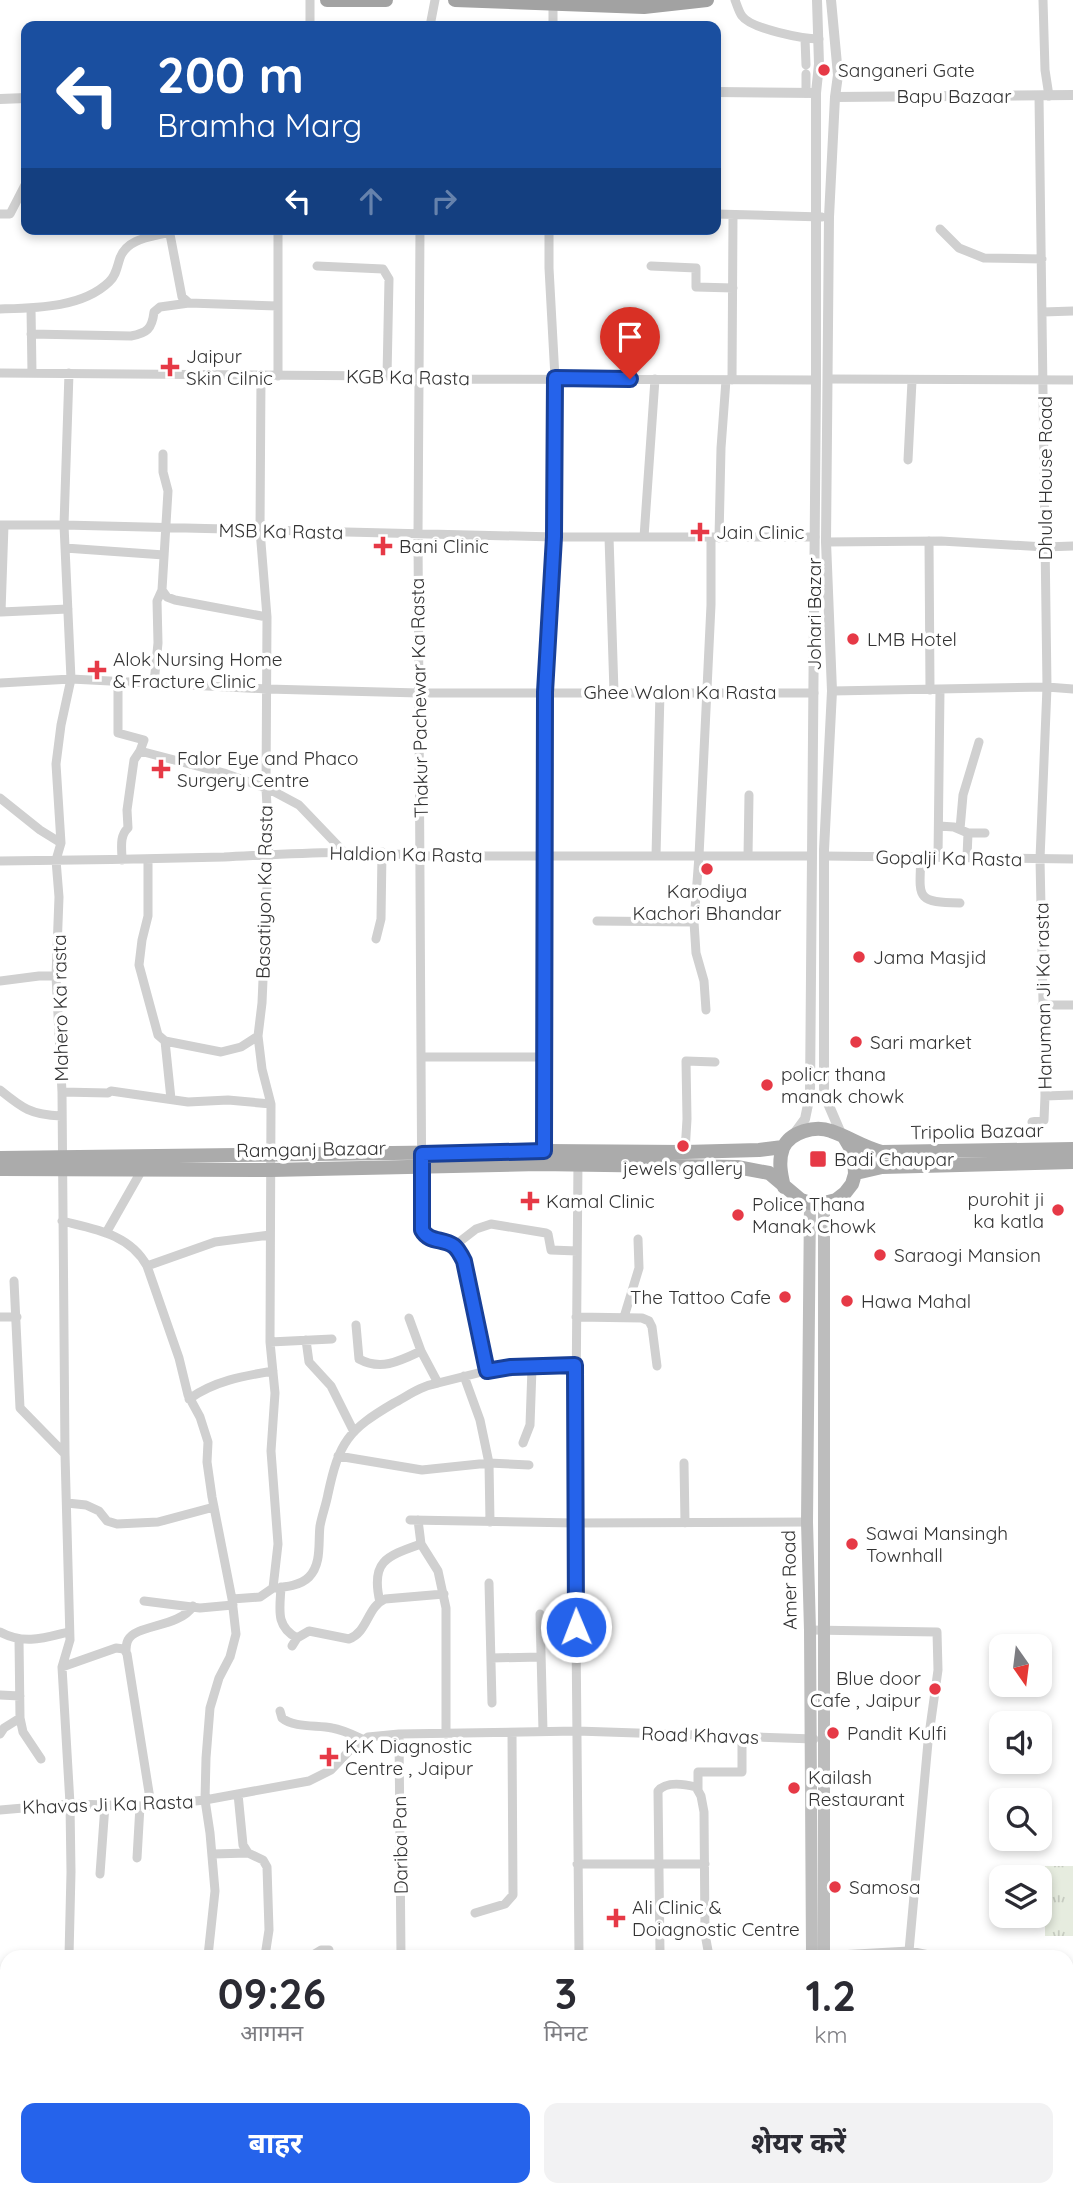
<!DOCTYPE html>
<html lang="hi">
<head>
<meta charset="utf-8">
<style>
  :root { --surface:#fff; --page:#f2f2f3; --text:#2b2b33; --muted:#7c7c81; --accent:#2563eb }
  body { margin:0; font-family:Quicksand,"Noto Sans Devanagari",sans-serif; background:var(--page); color:var(--text); height:100vh; display:flex; flex-direction:column; font-size:26px; white-space:nowrap }
  * { box-sizing:border-box; margin:0 }
  p { font-size:23px; color:var(--muted) }
  .icon { flex:none; width:38px; height:38px; fill:none; stroke:currentColor; stroke-width:2; stroke-linecap:round; stroke-linejoin:round }
  .map { position:relative; flex:1; overflow:hidden }
  .sheet { position:absolute; left:0px; top:1950px; width:1074px; height:247px; display:flex; flex-direction:column; background:var(--surface); border-radius:21px 21px 0 0; box-shadow:0 4px 10px #0003 }
  .sheet>* { flex:none }
  .guide { position:absolute; left:21px; top:21px; width:700px; height:214px; border-radius:14px; box-shadow:0 4px 10px #0003; background:#1a4fa0; color:#fff; overflow:hidden }
  .needle { width:46px; rotate:166deg }
  .tools { position:absolute; left:989px; top:1634px; display:grid; gap:14px }
  .tools a { display:grid; place-items:center; width:63px; height:63px; border-radius:14px; background:var(--surface); box-shadow:0 4px 10px #0003; font-size:35px }
  .pin { position:absolute; display:grid; place-items:center; width:60px; height:60px; color:#fff; margin:-72px -30px; border-radius:50% 50% 50% 0; rotate:-45deg; box-shadow:0 0 7px #0007 }
  .pin .icon { rotate:45deg }
  .me { position:absolute; width:77px; margin:-38px; rotate:359deg; stroke-linejoin:round; filter:drop-shadow(0 0 5px #0008) }
  .turn { display:flex; align-items:center; gap:24px; height:147px; padding:0 21px; font-size:32px }
  .turn .icon { width:91px; height:91px; stroke-width:2.5 }
  .turn b { display:block; font-size:49px; line-height:60px }
  .lanes { display:flex; align-items:center; height:66px; padding:0 21px; background:#0003; justify-content:center; gap:35px; direction:ltr }
  .lanes .off { opacity:.35 }
  .eta { display:flex; justify-content:space-evenly; align-items:center; height:119px; text-align:center }
  .eta b { font-size:42px; font-weight:700; line-height:49px }
  .primary-button { display:flex; gap:14px; margin-top:auto; padding:14px 21px }
  .primary-button a { flex:1; height:80px; border-radius:14px; background:var(--accent); color:#fff; font-size:28px; font-weight:700; line-height:80px; text-align:center }
  .primary-button a+a { background:var(--page); color:var(--text) }
  .map>svg:first-child { display:block }
  .grass { fill:url(#grass-tufts) }
  .lines { fill:none; stroke-linecap:round; stroke-linejoin:round }
  .minor { stroke:#d0d0d0; stroke-width:9 }
  .tertiary { stroke:#d0d0d0; stroke-width:10 }
  .secondary { stroke:#bdbdbd; stroke-width:12 }
  .primary { stroke:#ababab; stroke-width:14 }
  .trunk { stroke:#a2a2a2; stroke-width:14 }
  .route-casing { stroke:#184099; stroke-width:18 }
  .route { stroke:#2563eb; stroke-width:12 }
  .poi-dot { fill:#e63946; stroke:#fff; stroke-width:2.5 }
  .labels { text-anchor:middle; dominant-baseline:central; stroke-width:7; stroke-linejoin:round; paint-order:stroke }
  .poi-label { font-size:19px; fill:#333; stroke:#fff; text-anchor:start }
  .street-label { font-size:19px; fill:#333; stroke:#fff }
</style>
</head>
<body>
<div class="map">
<svg width="1073" height="2195" viewBox="0 0 1073 2195">
  <defs>
    <pattern id="grass-tufts" width="24" height="20" patternUnits="userSpaceOnUse" patternTransform="scale(1.75)"><rect width="24" height="20" fill="#e6ecdf"/><path d="M3 7l-1-3M5 7V3M7 7l1-3M15 17l-1-3M17 17v-4M19 17l1-3" fill="none" stroke="#c6cbc0"/></pattern>
  </defs>
  <rect width="100%" height="100%" fill="#fff"/>
  <!-- grass -->
  <path class="grass" d="M1045,1866H1073V1936H1045Z"/>
  <g class="lines">
    <!-- minor -->
    <path class="minor" d="M735,0C737,5 739,12 742,16C751,29 804,39 819,39
      M1043,0L1045,70L1049,96
      M310,26V0
      M430,26L435,0
      M553,26V4
      M805,39L806,65
      M806,74V93
      M0,214H10L26,183
      M716,214L822,217
      M169,229L182,297L189,303L277,306
      M278,229V376
      M420,229L418,535L422,1230C429,1244 443,1238 454,1246C458,1249 462,1257 464,1261L487,1371
      M940,229L959,248L984,258L1042,259
      M317,266L383,269L389,279L387,376
      M651,266L696,268V287L733,288
      M31,308L32,373
      M0,309C35,308 82,308 109,282C116,276 117,267 120,258C127,238 152,237 170,232
      M1043,312L1073,311
      M31,334L131,336C147,333 152,329 154,312L160,307L189,303
      M0,373L387,376L418,379L816,380
      M828,379L1073,380
      M732,380L733,215
      M163,454V472L168,491L162,590L167,597L175,600L267,617
      M908,460L912,381
      M0,525H64L554,537H815
      M4,525L1,612L68,609
      M609,537L614,692
      M644,537L655,379
      M719,538L721,448L726,380
      M929,541L930,690
      M826,542L941,541L1045,547L1073,546
      M65,548L164,555
      M118,681V733L144,740L140,751
      M0,683L71,679L267,689L419,693H814
      M154,683L158,643L157,601L162,590
      M832,691L1047,687L1073,689
      M0,798L40,830L61,843
      M939,826L954,827L968,833H985
      M960,829L963,795L979,742
      M656,856L660,692
      M748,856L749,795
      M824,856L1073,859
      M921,857C919,899 916,902 960,903
      M938,857L940,690
      M967,857L968,833
      M148,859V916L142,940L139,965L158,1035L165,1041L221,1052L241,1047L258,1036
      M122,860C122,849 119,836 128,828L127,810L134,760L140,751L224,773L271,790L299,805L344,852
      M0,861C75,860 149,859 224,857C290,854 355,849 421,856H812
      M597,921L694,922
      M376,939L381,919L382,852
      M0,981L39,976H56
      M1042,1005H1073
      M706,1010L704,981L696,953L694,922L699,856L711,605V538
      M165,1041L171,1099
      M422,1057H545
      M0,1090C22,1108 31,1115 61,1116
      M62,1092L108,1093L111,1091L188,1102L228,1100L271,1104
      M1045,1096L1073,1095
      M1032,1122L1044,1120L1045,1096L1040,859L1047,687L1039,96
      M544,1151L545,692L554,537L555,378L549,268V229
      M685,1152L687,1119L686,1061L715,1062
      M578,1160L575,1523L579,1956
      M62,1221C94,1229 130,1234 147,1266L179,1358L188,1395L200,1417L208,1442L207,1462L212,1497L232,1599L236,1634L230,1657L219,1678L210,1708L206,1758L205,1800L210,1833L215,1891L208,1956
      M106,1233L143,1168
      M454,1246L476,1229L491,1224L546,1233L548,1234L551,1250L577,1251
      M147,1266L215,1242L270,1235
      M14,1281L20,1408L65,1454
      M0,1317H17
      M576,1317L642,1318L649,1321L652,1327L657,1366
      M624,1317L639,1268L638,1239
      M356,1325L359,1359C381,1371 400,1361 421,1351
      M306,1340L309,1362L331,1386L354,1432
      M270,1342L332,1339
      M464,1376L480,1420L489,1463L490,1522
      M438,1383L498,1368L575,1365
      M189,1399C214,1381 243,1376 273,1371
      M523,1443L530,1425L532,1368
      M338,1456L422,1470L489,1463L529,1465
      M684,1463L685,1523
      M67,1503L86,1505L99,1511L107,1521L117,1524L158,1522L214,1507
      M410,1520L575,1523L807,1522
      M418,1520L421,1544L438,1571L446,1608V1734
      M489,1583L492,1703
      M281,1587C280,1609 275,1626 297,1638
      M273,1588C285,1587 300,1586 309,1577C322,1564 318,1542 320,1526C322,1515 326,1505 328,1494C339,1442 348,1430 394,1403C409,1395 421,1386 438,1383L421,1351L409,1318
      M232,1599L260,1597L273,1588L278,1544L271,1451L275,1393L270,1342L271,1104L262,1069L258,1036L262,1003L269,840L266,789L267,617L260,530L261,376
      M144,1601L200,1608L233,1605
      M380,1602C370,1561 387,1556 421,1544
      M540,1614L543,1731
      M810,1630L937,1632L938,1670L928,1742L909,1951
      M0,1632C24,1645 44,1638 68,1632
      M19,1639L20,1718L23,1732L41,1759
      M292,1646L297,1638L309,1631L349,1639C368,1632 367,1607 385,1599L444,1594
      M126,1652C126,1648 126,1644 128,1640C136,1624 179,1628 193,1606
      M491,1658L541,1657
      M62,1667L116,1648L124,1649L127,1654L151,1805
      M0,1695L20,1696
      M280,1711L282,1718C294,1728 317,1725 332,1728C344,1730 353,1735 364,1740
      M0,1734L4,1728L20,1718
      M399,1734L401,1956
      M698,1790V1772H742V1736
      M238,1794L243,1845L248,1853L263,1860L267,1867L269,1930L265,1956
      M0,1810L70,1804L146,1806L205,1800L309,1781L331,1770L352,1748L368,1737L399,1734L577,1731L814,1739
      M213,1854L248,1853
      M137,1858L140,1806
      M577,1864H705
      M100,1874L105,1805
      M475,1913L505,1904L513,1895L512,1733
      M69,1956L71,1872L70,1804L62,1667L70,1640L65,1454L62,1092L56,976L59,897L56,860L61,843L56,764L61,725L71,679L64,525L69,373
      M311,1956L321,1950H329
      M662,1956L660,1953L658,1791C666,1781 684,1784 696,1787L701,1796L704,1812L705,1934L709,1956
      M821,1956L909,1951L934,1956
      M1068,1969H1073
      M0,2060H7
      M1068,2097H1073
      M4,2151L7,2152
      M67,2189V2195
      M218,2189L219,2195
      M405,2189V2195
      M462,2189V2195
      M583,2189V2195
      M681,2189L682,2195
      M900,2189V2195
      M938,2189V2195"/>
    <!-- tertiary -->
    <path class="tertiary" d="M831,0L838,75L835,97L829,217L826,542L832,691L824,850V1094L842,1136
      M716,92L816,93
      M835,97L1073,95
      M0,99L26,98
      M794,1134L805,1119L810,1095L816,380V93L819,64L817,0"/>
    <!-- secondary -->
    <path class="secondary" d="M810,1203L807,1522L810,1630L812,1956
      M824,1956V1203
      M800,2195L808,2189
      M817,2195L820,2189"/>
    <!-- primary -->
    <path class="primary" d="M0,1158L544,1151L685,1152L759,1150L783,1147
      M0,1169L271,1170L539,1164L737,1167L769,1173L801,1200L810,1203H824L836,1200L845,1193L852,1184L855,1174L854,1154L844,1137
      M856,1173L882,1167L1073,1162
      M784,1187C781,1175 778,1161 783,1148C790,1132 815,1125 831,1131C849,1137 864,1148 882,1152L1073,1149"/>
    <!-- trunk -->
    <path class="trunk" d="M327,0H386
      M455,0L644,7L707,0"/>
  </g>
  <g class="lines">
    <!-- route casing -->
    <g class="route-casing">
      <path id="route" d="M576,1627L575,1365L511,1367L487,1371L464,1261C462,1257 458,1249 454,1246C443,1238 429,1243 422,1230V1154L544,1151L545,692L554,537L555,378L630,379"/>
    </g>
    <!-- route -->
    <use href="#route" class="route"/>
  </g>
  <!-- markers -->
  <g class="poi-dot">
    <circle cx="824" cy="70" r="7"/>
    <path d="M166.5 356.5h7v7h7v7h-7v7h-7v-7h-7v-7h7z"/>
    <path d="M696.5 521.5h7v7h7v7h-7v7h-7v-7h-7v-7h7z"/>
    <path d="M379.5 535.5h7v7h7v7h-7v7h-7v-7h-7v-7h7z"/>
    <circle cx="853" cy="639" r="7"/>
    <path d="M93.5 659.5h7v7h7v7h-7v7h-7v-7h-7v-7h7z"/>
    <path d="M157.5 758.5h7v7h7v7h-7v7h-7v-7h-7v-7h7z"/>
    <circle cx="707" cy="869" r="7"/>
    <circle cx="859" cy="957" r="7"/>
    <circle cx="856" cy="1042" r="7"/>
    <circle cx="767" cy="1085" r="7"/>
    <circle cx="683" cy="1146" r="7"/>
    <rect x="809" y="1150" width="18" height="18" rx="3.5"/>
    <path d="M526.5 1190.5h7v7h7v7h-7v7h-7v-7h-7v-7h7z"/>
    <circle cx="1058" cy="1210" r="7"/>
    <circle cx="738" cy="1215" r="7"/>
    <circle cx="880" cy="1255" r="7"/>
    <circle cx="785" cy="1297" r="7"/>
    <circle cx="847" cy="1301" r="7"/>
    <circle cx="852" cy="1544" r="7"/>
    <circle cx="935" cy="1689" r="7"/>
    <circle cx="833" cy="1733" r="7"/>
    <path d="M325.5 1746.5h7v7h7v7h-7v7h-7v-7h-7v-7h7z"/>
    <circle cx="794" cy="1788" r="7"/>
    <circle cx="835" cy="1887" r="7"/>
    <path d="M612.5 1907.5h7v7h7v7h-7v7h-7v-7h-7v-7h7z"/>
  </g>
  <g class="labels">
    <!-- poi labels -->
    <g class="poi-label">
      <text x="838" y="70">Sanganeri Gate</text>
      <text x="186" y="356">Jaipur<tspan x="186" dy="22">Skin Cilnic</tspan></text>
      <text x="716" y="532">Jain Clinic</text>
      <text x="399" y="546">Bani Clinic</text>
      <text x="867" y="639">LMB Hotel</text>
      <text x="113" y="659">Alok Nursing Home<tspan x="113" dy="22">&amp; Fracture Clinic</tspan></text>
      <text x="177" y="758">Falor Eye and Phaco<tspan x="177" dy="22">Surgery Centre</tspan></text>
      <text x="707" y="891" text-anchor="middle">Karodiya<tspan x="707" dy="22">Kachori Bhandar</tspan></text>
      <text x="873" y="957">Jama Masjid</text>
      <text x="870" y="1042">Sari market</text>
      <text x="781" y="1074">policr thana<tspan x="781" dy="22">manak chowk</tspan></text>
      <text x="834" y="1159">Badi Chaupar</text>
      <text x="683" y="1168" text-anchor="middle">jewels gallery</text>
      <text x="1044" y="1199" text-anchor="end">purohit ji<tspan x="1044" dy="22">ka katla</tspan></text>
      <text x="546" y="1201">Kamal Clinic</text>
      <text x="752" y="1204">Police Thana<tspan x="752" dy="22">Manak Chowk</tspan></text>
      <text x="894" y="1255">Saraogi Mansion</text>
      <text x="771" y="1297" text-anchor="end">The Tattoo Cafe</text>
      <text x="861" y="1301">Hawa Mahal</text>
      <text x="866" y="1533">Sawai Mansingh<tspan x="866" dy="22">Townhall</tspan></text>
      <text x="921" y="1678" text-anchor="end">Blue door<tspan x="921" dy="22">Cafe , Jaipur</tspan></text>
      <text x="847" y="1733">Pandit Kulfi</text>
      <text x="345" y="1746">K.K Diagnostic<tspan x="345" dy="22">Centre , Jaipur</tspan></text>
      <text x="808" y="1777">Kailash<tspan x="808" dy="22">Restaurant</tspan></text>
      <text x="849" y="1887">Samosa</text>
      <text x="632" y="1907">Ali Clinic &amp;<tspan x="632" dy="22">Doiagnostic Centre</tspan></text>
    </g>
    <!-- street labels -->
    <g class="street-label">
      <text x="954" y="96">Bapu Bazaar</text>
      <text transform="translate(408 377) rotate(1)">KGB Ka Rasta</text>
      <text transform="translate(1045 478) rotate(-90)">Dhula House Road</text>
      <text transform="translate(281 531) rotate(1)">MSB Ka Rasta</text>
      <text transform="translate(814 614) rotate(-90)">Johari Bazar</text>
      <text x="680" y="692">Ghee Walon Ka Rasta</text>
      <text transform="translate(419 698) rotate(-91)">Thakur Pachewar Ka Rasta</text>
      <text transform="translate(406 854) rotate(1)">Haldion Ka Rasta</text>
      <text transform="translate(949 858) rotate(1)">Gopalji Ka Rasta</text>
      <text transform="translate(264 892) rotate(-89)">Basatiyon Ka Rasta</text>
      <text transform="translate(1043 996) rotate(-91)">Hanuman Ji Ka rasta</text>
      <text transform="translate(60 1008) rotate(-91)">Mahero Ka rasta</text>
      <text transform="translate(977 1131) rotate(-1)">Tripolia Bazaar</text>
      <text transform="translate(311 1149) rotate(-1)">Ramganj Bazaar</text>
      <text transform="translate(789 1580) rotate(-91)">Amer Road</text>
      <text transform="translate(700 1735) rotate(2)">Road Khavas</text>
      <text transform="translate(108 1804) rotate(-2)">Khavas Ji Ka Rasta</text>
      <text transform="translate(400 1845) rotate(-91)">Dariba Pan</text>
    </g>
  </g>
</svg>
<div class="tools">
<a><svg class="needle" viewBox="-14 -14 28 28"><path d="M0-13l5 13h-10z" fill="#e53935"/><path d="M0 13l5-13h-10z" fill="#7c7c81"/></svg></a>
<a><svg class="icon" aria-label="sound" viewBox="0 0 24 24"><path d="M4 9h4l5-4v14l-5-4H4zM17 9q2 3 0 6"/></svg></a>
<a><svg class="icon" aria-label="search" viewBox="0 0 24 24"><circle cx="10" cy="10" r="6"/><path d="M15 15l6 6"/></svg></a>
<a><svg class="icon" aria-label="layers" viewBox="0 0 24 24"><path d="M12 4l9 5-9 5-9-5zM3 14l9 5 9-5"/></svg></a>
</div>
<div class="pin" style="left:630px;top:379px;background:#d93025"><svg class="icon" aria-label="arrive" viewBox="0 0 24 24"><path d="M6 21V4h12l-3 4 3 4H6"/></svg></div>
<svg class="me" style="left:576px;top:1627px" viewBox="-20 -20 40 40"><circle r="17" fill="#2563eb" stroke="#fff" stroke-width="3"/><path d="M0-11L8 9 0 5-8 9z" fill="#fff"/></svg>
<div class="guide">
<div class="turn"><svg class="icon" aria-label="left" viewBox="0 0 24 24"><path d="M17 20v-9H6M10 6l-5 5 5 5"/></svg><div><b>200 m</b>Bramha Marg</div></div>
<div class="lanes"><svg class="icon" aria-label="left" viewBox="0 0 24 24"><path d="M17 20v-9H6M10 6l-5 5 5 5"/></svg><svg class="icon off" aria-label="ahead" viewBox="0 0 24 24"><path d="M12 20V5M6 11l6-6 6 6"/></svg><svg class="icon off" aria-label="right" viewBox="0 0 24 24"><path d="M7 20v-9h11M14 6l5 5-5 5"/></svg></div>
</div>
<section class="sheet">
<div class="eta">
<div><b>09:26</b><p>आगमन</p></div>
<div><b>3</b><p>मिनट</p></div>
<div><b>1.2</b><p>km</p></div>
</div>
<div class="primary-button"><a>बाहर</a><a>शेयर करें</a></div>
</section>
</div>
</body>
</html>
